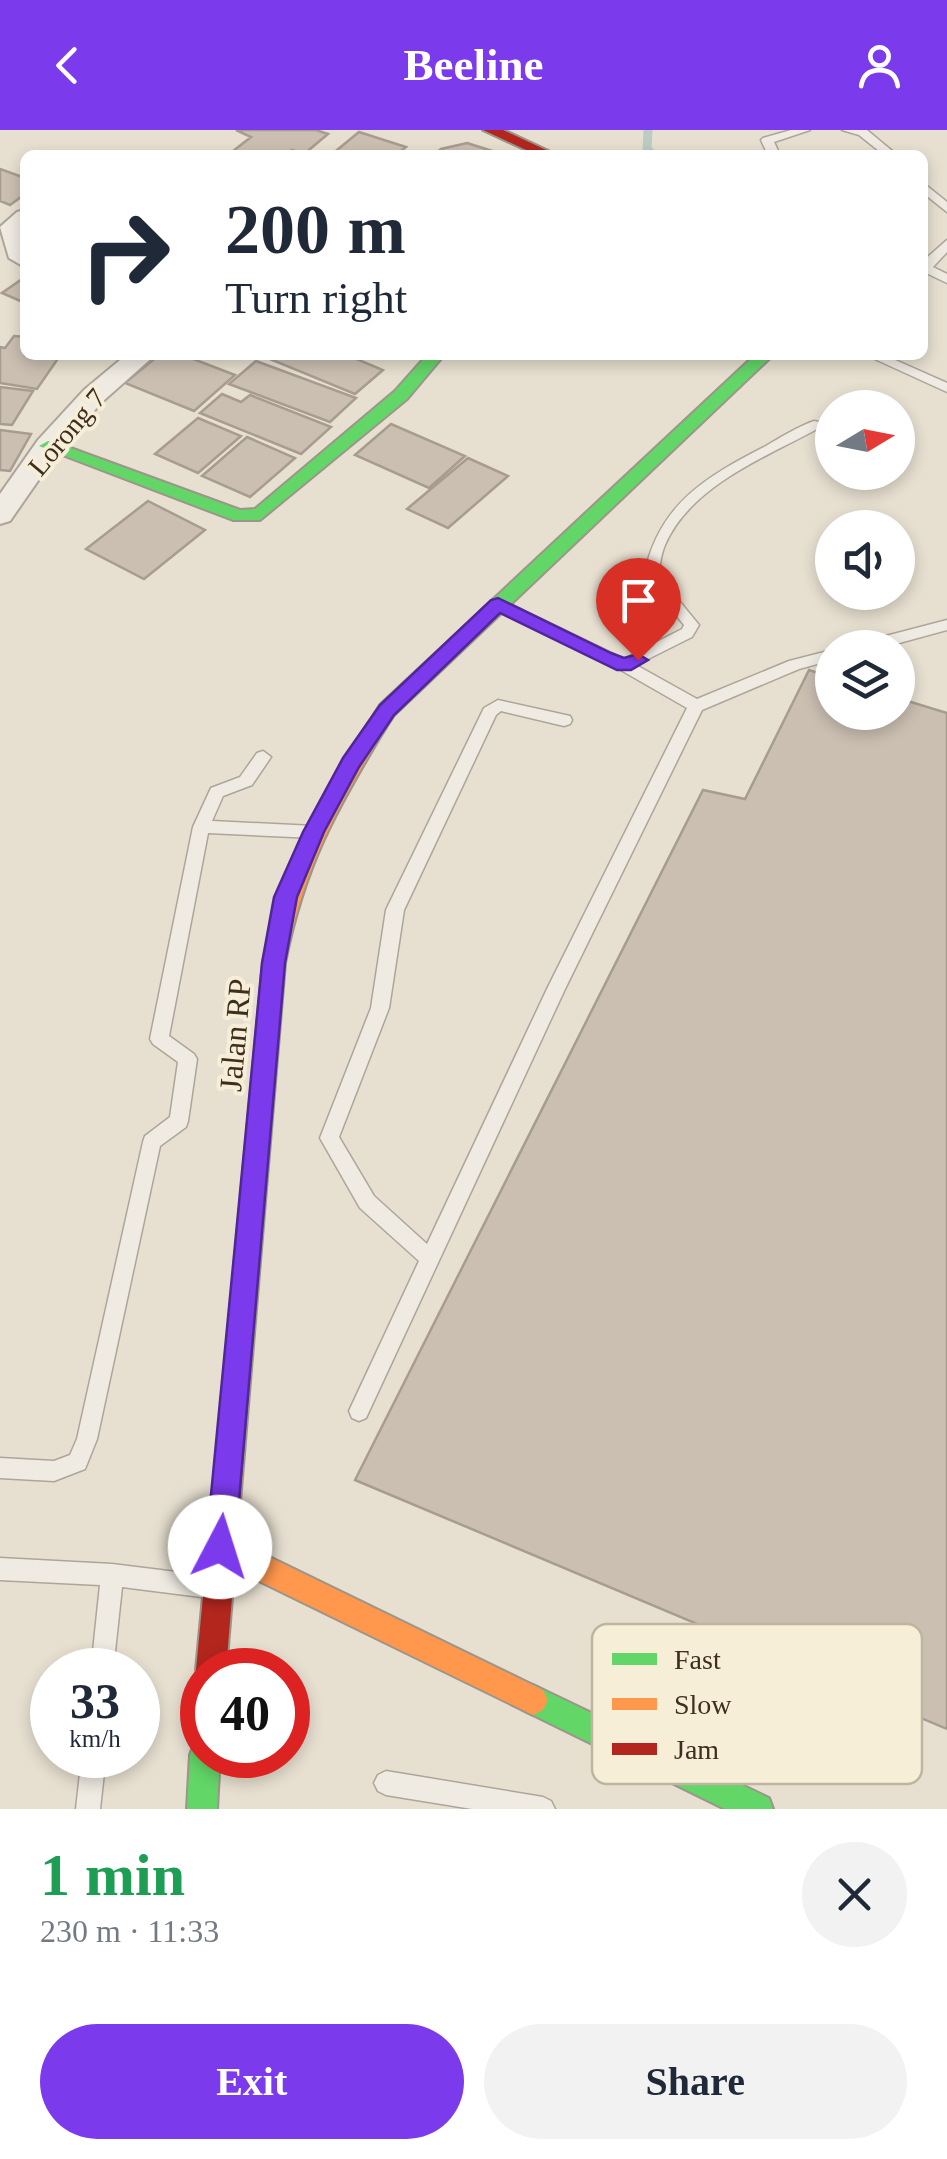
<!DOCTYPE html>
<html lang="en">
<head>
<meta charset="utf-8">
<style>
  :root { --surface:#fff; --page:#f2f2f3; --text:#1f2937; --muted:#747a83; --accent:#7c3aed }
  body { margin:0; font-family:Georgia,serif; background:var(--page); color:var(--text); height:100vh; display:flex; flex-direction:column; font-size:38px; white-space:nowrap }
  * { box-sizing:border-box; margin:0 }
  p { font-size:32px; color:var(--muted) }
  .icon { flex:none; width:55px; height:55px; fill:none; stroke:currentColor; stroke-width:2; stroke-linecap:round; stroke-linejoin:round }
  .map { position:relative; height:1679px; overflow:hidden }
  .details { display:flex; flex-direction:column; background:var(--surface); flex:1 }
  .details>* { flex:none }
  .guide { position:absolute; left:20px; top:20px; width:908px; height:210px; border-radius:15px; box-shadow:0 5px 15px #0003; background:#fff; color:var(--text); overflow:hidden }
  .needle { width:65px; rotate:80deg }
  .buttons { position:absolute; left:815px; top:260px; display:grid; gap:20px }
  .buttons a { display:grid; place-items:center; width:100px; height:100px; border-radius:50%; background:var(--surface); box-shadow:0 5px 15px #0003; font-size:50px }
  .speed { position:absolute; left:30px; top:1518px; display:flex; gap:20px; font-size:50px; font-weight:700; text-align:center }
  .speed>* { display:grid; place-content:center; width:130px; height:130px; border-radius:50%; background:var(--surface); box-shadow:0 5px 15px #0003; line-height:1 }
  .speed small { font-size:25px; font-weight:400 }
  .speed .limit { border:15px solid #d22; background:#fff; color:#111 }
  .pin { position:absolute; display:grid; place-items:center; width:85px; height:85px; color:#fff; margin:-102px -42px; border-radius:50% 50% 50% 0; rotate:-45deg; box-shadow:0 0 10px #0007 }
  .pin .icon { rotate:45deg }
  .me { position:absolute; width:110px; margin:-55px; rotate:5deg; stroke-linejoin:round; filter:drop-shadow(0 0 8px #0008) }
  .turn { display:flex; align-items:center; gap:35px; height:210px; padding:0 40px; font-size:45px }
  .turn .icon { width:130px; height:130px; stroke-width:2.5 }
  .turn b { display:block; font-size:70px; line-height:85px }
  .round { display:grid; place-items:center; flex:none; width:105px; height:105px; border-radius:52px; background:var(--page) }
  .overview { display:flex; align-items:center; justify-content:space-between; height:170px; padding:0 40px }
  h1 { font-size:60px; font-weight:600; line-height:75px; color:#1e9e55 }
  .cta { display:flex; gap:20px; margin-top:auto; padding:20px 40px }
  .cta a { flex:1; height:115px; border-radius:60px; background:var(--accent); color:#fff; font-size:40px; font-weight:600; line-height:115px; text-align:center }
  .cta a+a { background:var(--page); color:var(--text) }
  header { display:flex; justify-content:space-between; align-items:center; height:130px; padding:0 40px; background:var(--accent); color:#fff; font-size:45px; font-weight:600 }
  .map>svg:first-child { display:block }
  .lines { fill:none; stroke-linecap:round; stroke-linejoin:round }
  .stream { stroke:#bcccc2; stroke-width:9 }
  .building { fill:#cbbfb2; stroke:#a89c90; stroke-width:2.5 }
  .lane-casing { stroke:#ada599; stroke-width:3 }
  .street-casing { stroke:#ada599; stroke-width:4 }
  .fast-casing { stroke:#9c958a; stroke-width:4 }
  .slow-casing { stroke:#9c958a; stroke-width:4 }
  .jam-casing { stroke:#9c958a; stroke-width:4 }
  .lane { fill:#efebe3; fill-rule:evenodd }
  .street { fill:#efebe3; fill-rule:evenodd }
  .fast { fill:#63d668; fill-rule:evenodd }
  .slow { fill:#ff974d; fill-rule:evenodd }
  .jam { fill:#b3261e; fill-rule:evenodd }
  .route { fill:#7c3aed; stroke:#51269a; stroke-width:2.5 }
  .labels { text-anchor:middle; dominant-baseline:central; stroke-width:8; stroke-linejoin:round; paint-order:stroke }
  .far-street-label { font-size:28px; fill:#3d2e20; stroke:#f7eed8 }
  .street-label { font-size:32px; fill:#3d2e20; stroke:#f7eed8 }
  .key { fill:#f7eed8; stroke:#bfb4a1; stroke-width:2.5 }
  .key-label { font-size:28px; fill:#3d2e20 }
</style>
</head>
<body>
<header><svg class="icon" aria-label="back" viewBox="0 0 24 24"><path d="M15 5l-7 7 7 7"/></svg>Beeline<svg class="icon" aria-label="person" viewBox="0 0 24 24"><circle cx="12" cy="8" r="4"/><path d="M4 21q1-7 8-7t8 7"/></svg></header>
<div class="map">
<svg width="947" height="1679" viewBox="0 0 947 1679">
  <rect width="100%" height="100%" fill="#e7e0d1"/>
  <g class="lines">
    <!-- stream -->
    <path class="stream" d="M648,0L647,19L653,25"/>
  </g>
  <!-- building -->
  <path class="building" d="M316,0L328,4L304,24L292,20L286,25H244L233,21L251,7L236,0Z
    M359,2L406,17L396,25H331Z
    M467,13L505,25H434L441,19Z
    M0,39L25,48V64L10,75L0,71Z
    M25,147V173L2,163Z
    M14,206L25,207V225L59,227L37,259L0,253V217L5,218Z
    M159,225H183L235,245L194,281L125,253Z
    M268,225H347L383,240L355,264L265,227Z
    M256,231L356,268L330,292L229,254Z
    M0,257L33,261L12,295L0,294Z
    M222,264L241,272L250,265L331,297L301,324L200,283Z
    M198,288L241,306L198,343L155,324Z
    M391,294L465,326L429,358L355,325Z
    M0,300L31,304L10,341L0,340Z
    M247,307L295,328L250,367L202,346Z
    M468,328L508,346L448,398L407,379Z
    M148,371L205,400L144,449L86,419Z
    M809,540L832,548V582H898V568L947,583V1599L355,1350L703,660L745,669Z"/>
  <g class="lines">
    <!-- lane casing -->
    <g class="lane-casing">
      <path id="lane" d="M791,0H810L774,12L780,25H768L761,10L763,8Z
        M842,0H867L897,25H884L859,5Z
        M922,52L947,72V82L922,62Z
        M947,110V122L933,137L947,144V153L922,141V132Z
        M866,225H884L947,253V262Z
        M814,291L819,292V298C766,327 691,355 665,415C661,424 660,435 658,445L699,495L692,507L636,535L697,569L789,531L832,520V530L799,539L702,580L565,859L366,1288L359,1291L352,1288L349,1281L419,1131L360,1078L320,1008L371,878L386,780L484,578L498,570L570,586L572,590L570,594L564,596L501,581L496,585L404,780L389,878L339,1007L374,1066L427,1114L547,859L687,578L619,539L490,474L492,470H502L624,529L682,499L684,495L644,446C658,375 705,347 766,316C781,307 797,297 814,291Z
        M947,490V500L881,518H853L855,514Z
        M263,621L271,627L252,655L223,666L212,691L314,696L322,702L314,708L208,703L169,906L194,924L197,929L188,991L186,997L160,1016L97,1309L85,1339L54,1351L0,1348V1328L54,1331L70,1325L77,1309L143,1012L145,1006L170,987L178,932L153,914L150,909L193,697L211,658L240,647L257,623Z
        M0,1428L112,1434L209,1446L217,1449L220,1457L217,1465L209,1468L122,1457L113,1540H91L100,1455L0,1450Z
        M82,1625H106L100,1679H76Z
        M386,1641L543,1667L551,1671L555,1679H472L386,1665L378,1661L374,1653L378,1645Z"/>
    </g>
    <!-- street casing -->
    <g class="street-casing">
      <path id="street" d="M25,80V134L21,135L9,128L0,97L17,82Z
        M126,225H155L102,272L58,322L10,391L0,394V364L38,310L84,260Z"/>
    </g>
    <!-- fast casing -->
    <g class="fast-casing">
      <path id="fast" d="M427,225H444L407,269L260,390H233L39,316L48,311L54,312L240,380L255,379L395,261Z
        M755,225H773L394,585L383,602H369L366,597L380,575Z
        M533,1555L769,1668L773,1679H725L523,1580L518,1570L523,1560Z
        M202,1611V1625H220L217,1679H187L190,1625L194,1614Z"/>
    </g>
    <!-- slow casing -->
    <g class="slow-casing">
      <path id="slow" d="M376,590L386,597C336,680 304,736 285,833L254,1203L250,1211L241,1215L232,1211L228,1203L263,833C281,743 318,668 369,592Z
        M220,1403L543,1560L548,1570L543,1580L533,1585L523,1580L210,1427L206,1417L210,1407Z"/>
    </g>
    <!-- jam casing -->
    <g class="jam-casing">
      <path id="jam" d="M483,0H503L557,25H537Z
        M241,1191L250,1195L254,1203L226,1540H202V1551L196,1540L228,1203L232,1195Z"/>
    </g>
    <!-- lane -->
    <use href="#lane" class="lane"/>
    <!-- street -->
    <use href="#street" class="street"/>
    <!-- fast -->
    <use href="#fast" class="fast"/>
    <!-- slow -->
    <use href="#slow" class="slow"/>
    <!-- jam -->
    <use href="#jam" class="jam"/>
  </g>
  <!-- route -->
  <path class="route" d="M498,468L611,523L624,528L638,524L648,530L631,540H617L500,483L394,585L359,637L324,702L297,767L285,833L235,1417L230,1427L220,1431L211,1427L206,1417L262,833L274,767L303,702L343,628L380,575L491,470Z"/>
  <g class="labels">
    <!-- far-street labels -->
    <g class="far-street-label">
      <text transform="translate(67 302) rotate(-50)">Lorong 7</text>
    </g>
    <!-- street labels -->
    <g class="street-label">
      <text transform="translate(235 905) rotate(-85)">Jalan RP</text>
    </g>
  </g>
  <!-- legend -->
  <rect x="592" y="1494" width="330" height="160" rx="15" class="key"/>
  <rect x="612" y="1523" width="45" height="12" fill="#63d668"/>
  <rect x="612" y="1568" width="45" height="12" fill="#ff974d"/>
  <rect x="612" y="1613" width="45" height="12" fill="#b3261e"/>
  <g class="key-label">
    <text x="674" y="1539">Fast</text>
    <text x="674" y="1584">Slow</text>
    <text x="674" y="1629">Jam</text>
  </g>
</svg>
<div class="buttons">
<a><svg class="needle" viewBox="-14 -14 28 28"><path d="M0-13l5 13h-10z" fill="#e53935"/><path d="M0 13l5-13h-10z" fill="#747a83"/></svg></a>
<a><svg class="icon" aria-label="sound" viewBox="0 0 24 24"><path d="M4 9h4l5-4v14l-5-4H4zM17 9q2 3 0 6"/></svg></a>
<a><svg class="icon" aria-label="layers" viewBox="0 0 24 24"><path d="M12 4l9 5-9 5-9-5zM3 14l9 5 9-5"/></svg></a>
</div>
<div class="speed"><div>33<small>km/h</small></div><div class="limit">40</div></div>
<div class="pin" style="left:638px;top:530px;background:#d93025"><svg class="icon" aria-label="arrive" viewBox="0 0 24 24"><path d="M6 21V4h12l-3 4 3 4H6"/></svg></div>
<svg class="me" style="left:220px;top:1417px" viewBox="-20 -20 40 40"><circle r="19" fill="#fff"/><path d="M0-13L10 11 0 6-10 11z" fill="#7c3aed"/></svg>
<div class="guide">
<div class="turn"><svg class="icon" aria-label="right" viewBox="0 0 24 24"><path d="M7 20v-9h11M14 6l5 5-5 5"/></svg><div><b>200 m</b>Turn right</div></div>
</div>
</div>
<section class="details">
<div class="overview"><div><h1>1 min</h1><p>230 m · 11:33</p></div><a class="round"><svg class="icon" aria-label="close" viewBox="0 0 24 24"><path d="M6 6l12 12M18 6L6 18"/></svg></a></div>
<div class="cta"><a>Exit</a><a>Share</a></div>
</section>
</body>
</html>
